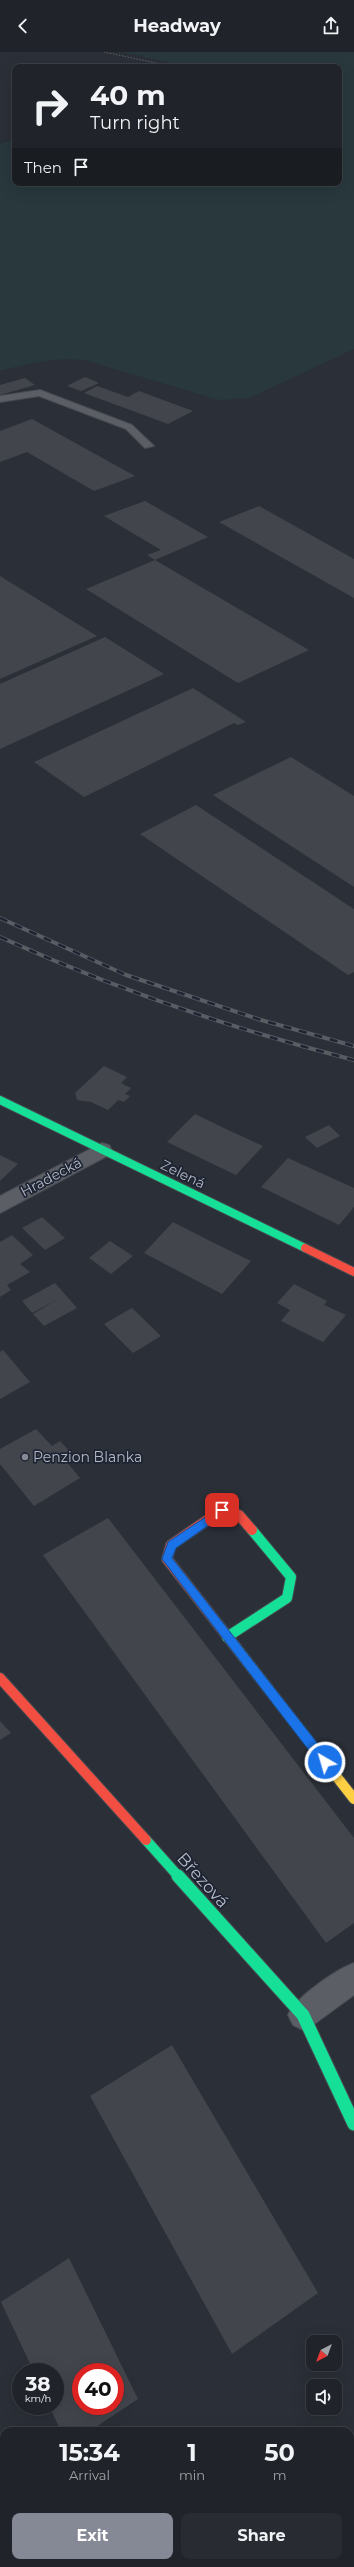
<!DOCTYPE html>
<html lang="en">
<head>
<meta charset="utf-8">
<style>
  :root { --surface:#202329; --page:#282b31; --text:#f1f3f6; --muted:#a2a4a8; --line:#3d4046; --accent:#858995 }
  body { margin:0; font-family:Montserrat,sans-serif; background:var(--page); color:var(--text); height:100vh; display:flex; flex-direction:column; font-size:15px; white-space:nowrap }
  * { box-sizing:border-box; margin:0 }
  p { font-size:13px; color:var(--muted) }
  .icon { flex:none; width:22px; height:22px; fill:none; stroke:currentColor; stroke-width:2; stroke-linecap:round; stroke-linejoin:round }
  .map { position:relative; flex:1; overflow:hidden }
  .details { position:absolute; left:0px; top:2375px; width:354px; height:140px; display:flex; flex-direction:column; background:var(--surface); border-radius:12px 12px 0 0; box-shadow:0 4px 16px #0002,0 0 0 1px var(--line) }
  .details>* { flex:none }
  .banner { position:absolute; left:12px; top:12px; width:330px; height:122px; border-radius:8px; box-shadow:0 4px 16px #0002,0 0 0 1px var(--line); background:#202329; color:var(--text); overflow:hidden }
  .needle { width:26px; rotate:221deg }
  .controls { position:absolute; left:306px; top:2283px; display:grid; gap:8px }
  .controls a { display:grid; place-items:center; width:36px; height:36px; border-radius:8px; background:var(--surface); box-shadow:0 4px 16px #0002,0 0 0 1px var(--line); font-size:20px }
  .speed { position:absolute; left:12px; top:2311px; display:flex; gap:8px; font-size:20px; font-weight:700; text-align:center }
  .speed>* { display:grid; place-content:center; width:52px; height:52px; border-radius:50%; background:var(--surface); box-shadow:0 4px 16px #0002,0 0 0 1px var(--line); line-height:1 }
  .speed small { font-size:10px; font-weight:400 }
  .speed .limit { border:6px solid #d22; background:#fff; color:#111 }
  .pin { position:absolute; display:grid; place-items:center; width:34px; height:34px; color:#fff; margin:-17px; border-radius:8px; box-shadow:0 2px 6px #0006 }
  .me { position:absolute; width:44px; margin:-22px; rotate:322deg; stroke-linejoin:round; filter:drop-shadow(0 0 3px #0008) }
  .turn { display:flex; align-items:center; gap:14px; height:84px; padding:0 12px; font-size:18px }
  .turn .icon { width:52px; height:52px; stroke-width:2.5 }
  .turn b { display:block; font-size:28px; line-height:34px }
  .then { display:flex; align-items:center; height:38px; padding:0 12px; background:#0003; gap:8px; font-size:15px }
  .eta { display:flex; justify-content:space-evenly; align-items:center; height:68px; text-align:center }
  .eta b { font-size:24px; font-weight:700; line-height:28px }
  .cta { display:flex; gap:8px; margin-top:auto; padding:8px 12px }
  .cta a { flex:1; height:46px; border-radius:8px; background:var(--accent); color:#fff; font-size:16px; font-weight:700; line-height:46px; text-align:center }
  .cta a+a { background:var(--page); color:var(--text) }
  header { display:flex; justify-content:space-between; align-items:center; height:52px; padding:0 12px; background:var(--surface); font-size:18px; font-weight:700 }
  .map>svg:first-child { display:block }
  .green { fill:#28383d }
  .building { fill:#42464c; fill-rule:evenodd }
  .lines { fill:none; stroke-linecap:round; stroke-linejoin:round }
  .lane-casing { stroke:#464a50; stroke-width:2 }
  .street-casing { stroke:#464a50; stroke-width:2 }
  .fast-far2-casing { stroke:#464a50; stroke-width:10 }
  .fast-far1-casing { stroke:#464a50; stroke-width:12 }
  .fast-casing { stroke:#464a50; stroke-width:15 }
  .slow-casing { stroke:#464a50; stroke-width:12 }
  .jam-far1-casing { stroke:#464a50; stroke-width:10 }
  .jam-casing { stroke:#464a50; stroke-width:12 }
  .path { stroke:#5e6269; stroke-width:1; stroke-dasharray:1.5 1.5; stroke-linecap:butt }
  .lane { fill:#5b5e65; fill-rule:evenodd }
  .street { fill:#5b5e65; fill-rule:evenodd }
  .fast-far2 { stroke:#16e098; stroke-width:8 }
  .fast-far1 { stroke:#16e098; stroke-width:10 }
  .fast { stroke:#16e098; stroke-width:13 }
  .slow { stroke:#ffcf43; stroke-width:10 }
  .jam-far1 { stroke:#f24e42; stroke-width:8 }
  .jam { stroke:#f24e42; stroke-width:10 }
  .rail-casing { stroke:#595c63; stroke-width:4 }
  .rail { stroke:#1e2432; stroke-width:2.5; stroke-dasharray:8; stroke-linecap:butt }
  .route { fill:#1a73e8; stroke:#114b97 }
  .poi-dot { fill:#858995; stroke:#1e2432; stroke-width:1.5 }
  .labels { text-anchor:middle; dominant-baseline:central; stroke-width:3.5; stroke-linejoin:round; paint-order:stroke }
  .street-label { font-size:14px; fill:#b5bac8; stroke:#1e2432 }
  .poi-label { font-size:14px; fill:#b5bac8; stroke:#1e2432; text-anchor:start }
  .near-street-label { font-size:17px; fill:#b5bac8; stroke:#1e2432 }
</style>
</head>
<body>
<header><svg class="icon" aria-label="back" viewBox="0 0 24 24"><path d="M15 5l-7 7 7 7"/></svg>Headway<svg class="icon" aria-label="share" viewBox="0 0 24 24"><path d="M12 15V3M7 8l5-5 5 5M5 13v7h14v-7"/></svg></header>
<div class="map">
<svg width="354" height="2515" viewBox="0 0 354 2515">
  <rect width="100%" height="100%" fill="#2b2f37"/>
  <!-- green -->
  <path class="green" d="M122,0H354V297L249,346L219,348L84,308C55,305 28,311 0,319V92L15,88V131H339V15H190Z"/>
  <!-- building -->
  <path class="building" d="M85,325L99,331L81,339L67,334Z
    M25,326L35,333L0,343V333Z
    M97,334L128,345L139,339L193,359L168,372L84,341Z
    M32,367L135,424L94,439L27,400L0,410V379Z
    M145,449L208,485L155,508L147,503L161,498L104,464Z
    M259,454L354,507V546L219,470Z
    M155,508L309,598L238,631L86,537Z
    M0,524L97,584L0,627Z
    M105,585L164,622L0,697V632Z
    M193,636L246,670L238,673L234,671L84,745L34,710Z
    M291,705L354,744V835L213,743Z
    M196,753L354,857V920L348,923L140,782Z
    M104,1014L127,1025L121,1031L131,1036L125,1042L130,1044L124,1050L118,1048L108,1058L91,1050L77,1048L75,1041Z
    M195,1062L228,1078L263,1094L236,1123L167,1090Z
    M329,1073L340,1084L317,1096L305,1085Z
    M0,1103L18,1112L0,1129Z
    M288,1106L354,1136V1155L339,1173L261,1135Z
    M42,1165L65,1186L45,1198L22,1176Z
    M173,1170L212,1190L251,1209L222,1242L144,1201Z
    M12,1183L33,1203L20,1212L30,1220L7,1233L11,1238L0,1245V1190Z
    M110,1189L133,1204L111,1222L89,1206Z
    M55,1231L77,1256L44,1274L33,1262L56,1248L32,1261L22,1249Z
    M294,1232L327,1249L324,1253L346,1263L323,1290L281,1269L290,1258L277,1251Z
    M132,1256L161,1284L133,1301L104,1272Z
    M3,1298L30,1330L0,1347V1300Z
    M36,1377L52,1394L60,1389L74,1404L66,1409L80,1426L34,1454L0,1412V1397Z
    M108,1466L354,1786V1871L326,1891L43,1503Z
    M0,1669L11,1681L0,1688Z
    M172,1993L318,2241L232,2302L90,2044Z
    M69,2206L138,2347L90,2379H61L49,2354H55V2320H34L1,2250ZM81,2320H115V2354H81Z
    M200,2511H215L209,2515H202Z"/>
  <g class="lines">
    <!-- lane casing -->
    <g class="lane-casing">
      <path id="lane" d="M40,338L132,373L154,394L145,396L126,377L39,344L0,350V344Z
        M354,2440V2468L350,2469V2441Z
        M264,2511H295L293,2515H262Z"/>
    </g>
    <!-- street casing -->
    <g class="street-casing">
      <path id="street" d="M102,1091L109,1093L112,1098L109,1103L0,1161V1144Z
        M354,1911V1943L313,1973L303,1978L293,1973L288,1963C296,1945 335,1918 354,1911Z"/>
    </g>
    <!-- fast-far2 casing -->
    <g class="fast-far2-casing">
      <path id="fast-far2" d="M0,1048L305,1196"/>
    </g>
    <!-- fast-far1 casing -->
    <g class="fast-far1-casing">
      <path id="fast-far1" d="M227,1585L287,1546L291,1525L252,1478
        M146,1788L179,1825"/>
    </g>
    <!-- fast casing -->
    <g class="fast-casing">
      <path id="fast" d="M178,1824L303,1963L354,2072"/>
    </g>
    <!-- slow casing -->
    <g class="slow-casing">
      <path id="slow" d="M224,1580L354,1747"/>
    </g>
    <!-- jam-far1 casing -->
    <g class="jam-far1-casing">
      <path id="jam-far1" d="M305,1196L354,1220"/>
    </g>
    <!-- jam casing -->
    <g class="jam-casing">
      <path id="jam" d="M224,1580L167,1507L171,1493L222,1458L239,1463L252,1478
        M0,1626L146,1788"/>
    </g>
    <!-- path -->
    <path class="path" d="M104,0L175,15"/>
    <!-- lane -->
    <use href="#lane" class="lane"/>
    <!-- street -->
    <use href="#street" class="street"/>
    <!-- fast-far2 -->
    <use href="#fast-far2" class="fast-far2"/>
    <!-- fast-far1 -->
    <use href="#fast-far1" class="fast-far1"/>
    <!-- fast -->
    <use href="#fast" class="fast"/>
    <!-- slow -->
    <use href="#slow" class="slow"/>
    <!-- jam-far1 -->
    <use href="#jam-far1" class="jam-far1"/>
    <!-- jam -->
    <use href="#jam" class="jam"/>
    <!-- rail casing -->
    <g class="rail-casing">
      <path id="rail" d="M0,866L126,923L261,968L354,994
        M0,885C115,937 232,977 354,1008"/>
    </g>
    <!-- rail -->
    <use href="#rail" class="rail"/>
  </g>
  <!-- route -->
  <path class="route" d="M222,1454L227,1458L226,1461L176,1496L172,1506L329,1706V1714H321L162,1507L168,1490Z"/>
  <!-- markers -->
  <circle class="poi-dot" cx="25" cy="1405" r="4"/>
  <g class="labels">
    <!-- street labels -->
    <g class="street-label">
      <text transform="translate(183 1122) rotate(26)">Zelená</text>
      <text transform="translate(51 1125) rotate(-28)">Hradecká</text>
    </g>
    <!-- poi labels -->
    <g class="poi-label">
      <text x="33" y="1405">Penzion Blanka</text>
    </g>
    <!-- near-street labels -->
    <g class="near-street-label">
      <text transform="translate(203 1828) rotate(48)">Březová</text>
    </g>
  </g>
</svg>
<div class="controls">
<a><svg class="needle" viewBox="-14 -14 28 28"><path d="M0-13l5 13h-10z" fill="#e53935"/><path d="M0 13l5-13h-10z" fill="#a2a4a8"/></svg></a>
<a><svg class="icon" aria-label="sound" viewBox="0 0 24 24"><path d="M4 9h4l5-4v14l-5-4H4zM17 9q2 3 0 6"/></svg></a>
</div>
<div class="speed"><div>38<small>km/h</small></div><div class="limit">40</div></div>
<div class="pin" style="left:222px;top:1458px;background:#d93025"><svg class="icon" aria-label="arrive" viewBox="0 0 24 24"><path d="M6 21V4h12l-3 4 3 4H6"/></svg></div>
<svg class="me" style="left:325px;top:1710px" viewBox="-20 -20 40 40"><circle r="17" fill="#1a73e8" stroke="#fff" stroke-width="3"/><path d="M0-11L8 9 0 5-8 9z" fill="#fff"/></svg>
<div class="banner">
<div class="turn"><svg class="icon" aria-label="right" viewBox="0 0 24 24"><path d="M7 20v-9h11M14 6l5 5-5 5"/></svg><div><b>40 m</b>Turn right</div></div>
<div class="then">Then<svg class="icon" aria-label="arrive" viewBox="0 0 24 24"><path d="M6 21V4h12l-3 4 3 4H6"/></svg></div>
</div>
<section class="details">
<div class="eta">
<div><b>15:34</b><p>Arrival</p></div>
<div><b>1</b><p>min</p></div>
<div><b>50</b><p>m</p></div>
</div>
<div class="cta"><a>Exit</a><a>Share</a></div>
</section>
</div>
</body>
</html>
